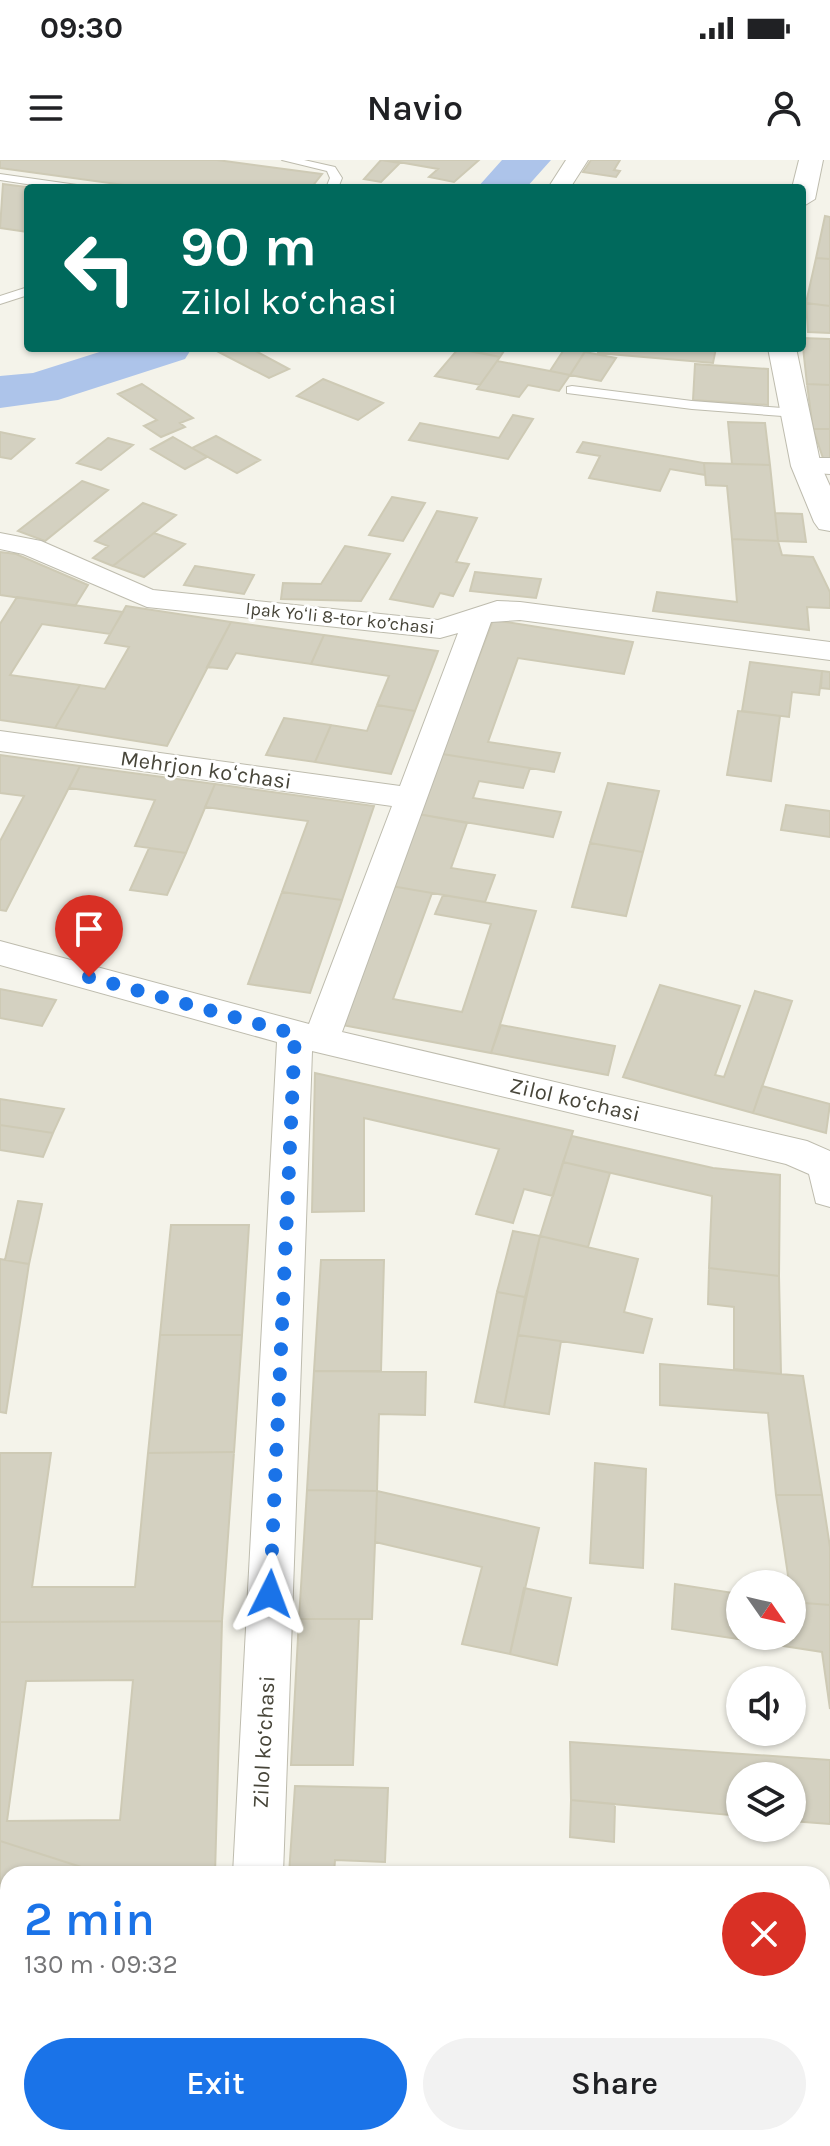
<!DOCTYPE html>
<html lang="en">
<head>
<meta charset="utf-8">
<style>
  :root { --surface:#fff; --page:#f2f2f2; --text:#202124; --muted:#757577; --accent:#1a73e8 }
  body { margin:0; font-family:Karla,sans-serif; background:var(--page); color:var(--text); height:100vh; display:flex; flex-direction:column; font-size:30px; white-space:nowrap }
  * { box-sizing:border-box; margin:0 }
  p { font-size:26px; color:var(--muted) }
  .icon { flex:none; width:44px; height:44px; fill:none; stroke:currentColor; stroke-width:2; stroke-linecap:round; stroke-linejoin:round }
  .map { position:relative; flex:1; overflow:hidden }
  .sheet { position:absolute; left:0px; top:1706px; width:830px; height:280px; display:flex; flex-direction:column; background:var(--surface); border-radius:24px 24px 0 0; box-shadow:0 2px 6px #0004 }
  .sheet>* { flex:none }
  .hud { position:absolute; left:24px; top:24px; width:782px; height:168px; border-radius:8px; box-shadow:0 2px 6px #0004; background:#00695c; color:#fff; overflow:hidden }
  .needle { width:52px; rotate:124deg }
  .tools { position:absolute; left:726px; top:1410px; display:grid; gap:16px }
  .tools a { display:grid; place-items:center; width:80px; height:80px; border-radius:50%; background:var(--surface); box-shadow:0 2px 6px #0004; font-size:40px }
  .pin { position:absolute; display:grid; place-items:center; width:68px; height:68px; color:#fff; margin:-82px -34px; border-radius:50% 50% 50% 0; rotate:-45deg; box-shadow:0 0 8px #0007 }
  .pin .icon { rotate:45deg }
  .me { position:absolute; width:88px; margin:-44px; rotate:3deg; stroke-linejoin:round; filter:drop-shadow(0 0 6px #0008) }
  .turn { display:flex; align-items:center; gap:28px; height:168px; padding:0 24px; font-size:36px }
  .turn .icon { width:104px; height:104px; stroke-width:2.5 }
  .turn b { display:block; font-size:56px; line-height:68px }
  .round { display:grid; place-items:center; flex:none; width:84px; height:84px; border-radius:42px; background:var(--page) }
  .summary { display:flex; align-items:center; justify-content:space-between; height:136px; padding:0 24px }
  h1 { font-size:48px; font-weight:600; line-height:60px; color:var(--accent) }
  .action { display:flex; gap:16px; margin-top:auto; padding:16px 24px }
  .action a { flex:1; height:92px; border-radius:48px; background:var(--accent); color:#fff; font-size:32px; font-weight:600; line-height:92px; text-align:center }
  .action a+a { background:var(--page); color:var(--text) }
  .status { display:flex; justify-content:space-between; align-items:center; height:56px; padding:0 40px; background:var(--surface); direction:ltr }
  .status svg { height:22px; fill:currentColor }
  header { display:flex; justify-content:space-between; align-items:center; height:104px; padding:0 24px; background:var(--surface); font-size:36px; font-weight:600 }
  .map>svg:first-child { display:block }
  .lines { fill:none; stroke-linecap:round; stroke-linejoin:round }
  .river { fill:#adc4ea; fill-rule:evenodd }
  .building { fill:#d4d1c1; stroke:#cecab5; stroke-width:2; fill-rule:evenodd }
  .service-casing { stroke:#bebcae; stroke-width:2 }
  .minor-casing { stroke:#bebcae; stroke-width:2 }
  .tertiary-casing { stroke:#bebcae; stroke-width:2 }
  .service { fill:#fff; fill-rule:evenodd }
  .minor { fill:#fff; fill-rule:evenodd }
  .tertiary { fill:#fff; fill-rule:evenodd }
  .route { stroke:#1a73e8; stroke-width:14; stroke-dasharray:0 25.2 }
  .labels { text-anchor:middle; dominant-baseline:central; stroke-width:6; stroke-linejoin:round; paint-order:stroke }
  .far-street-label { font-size:18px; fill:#474539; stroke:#fff }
  .street-label { font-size:22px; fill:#474539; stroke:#fff }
</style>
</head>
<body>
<div class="status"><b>09:30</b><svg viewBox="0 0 49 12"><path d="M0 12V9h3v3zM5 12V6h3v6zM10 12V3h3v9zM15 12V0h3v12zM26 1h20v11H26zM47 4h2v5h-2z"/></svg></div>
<header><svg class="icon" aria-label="menu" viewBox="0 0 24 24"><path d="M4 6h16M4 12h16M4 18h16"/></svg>Navio<svg class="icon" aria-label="person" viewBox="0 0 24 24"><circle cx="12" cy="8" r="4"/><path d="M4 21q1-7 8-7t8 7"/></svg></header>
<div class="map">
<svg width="830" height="1986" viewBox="0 0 830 1986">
  <rect width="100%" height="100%" fill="#f4f3ea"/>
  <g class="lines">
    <!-- river -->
    <path class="river" d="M502,0H551L526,28H477Z
      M112,188H192L185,199L58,240L0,248V216L33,213Z"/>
  </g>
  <!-- building -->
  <path class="building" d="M0,0H217L322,14L311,28H146L0,8Z
    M381,0L400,3L381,22L364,19Z
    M387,0H479L454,22L429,17L438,9Z
    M591,0H620L614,10L620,11L616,17L583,12Z
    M3,24L34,28H28V72L0,68Z
    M825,56L830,57V99L816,98Z
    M816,98L830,99V146L806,143Z
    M806,143L830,146V173L808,172Z
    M802,178L830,179V225L807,224Z
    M250,188L289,209L269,218L213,189Z
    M458,188H506L500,197Z
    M565,188H587L570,215L550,211Z
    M599,188H716L713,203L598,193Z
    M458,189L500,197L480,225L435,216Z
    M585,192L616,198L601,221L570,215Z
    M497,201L550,211L570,215L559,231L528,225L519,237L477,229Z
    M695,204L768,209V245L693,240Z
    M323,219L383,243L358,260L297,236Z
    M142,224L193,258L180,263L185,267L161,277L144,266L157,260L118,234Z
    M807,224L830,225V269H813Z
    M513,255L533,259L508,299L409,280L420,263L499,278Z
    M728,262L765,263L770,305L732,304Z
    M813,269H830V301H824Z
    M0,272L34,279L11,299L0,297Z
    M216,276L260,300L237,313L192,288Z
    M173,277L192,288L207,297L185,309L151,289Z
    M108,278L133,285L101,310L77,303Z
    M583,282L704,303L705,315L670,309L660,331L589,318L600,296L577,292Z
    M704,303L770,305L778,381L732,379L727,326L706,325Z
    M82,321L108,330L45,381L18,371Z
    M392,337L425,343L403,381L369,375Z
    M143,343L176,355L113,406L93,398L108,386L95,381Z
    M437,351L477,358L456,402L469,404L453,436L440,433L433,447L390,439Z
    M775,353L802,354L806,382L778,381Z
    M154,373L185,384L144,417L113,406Z
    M732,379L778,381L782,395L813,397L830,432V448L807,447L809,470L653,451L657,432L737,442Z
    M345,386L390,394L361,441L281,439L283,423L321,424Z
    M0,392L16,394L88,425L75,446L0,435Z
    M195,406L254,415L244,434L184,425Z
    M475,412L541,419L536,438L470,431Z
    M17,437L123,452L110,474L42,464L10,515L80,525L55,568L0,560V464Z
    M126,446L231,462L167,586L55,568L80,525L105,529L129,487L105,483Z
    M493,460L633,482L624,514L518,498L488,582L560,593L554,612L442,594Z
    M231,462L324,475L311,504L236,493L227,509L207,507Z
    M324,475L438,491L415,551L377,545L389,516L311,504Z
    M750,502L822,511L819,535L792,532L789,557L742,551Z
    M822,511L830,512V529L821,528Z
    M377,545L415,551L391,614L315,602L331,565L367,571Z
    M738,551L780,556L771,621L727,615Z
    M284,558L331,565L315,602L266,595Z
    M442,594L530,608L523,628L479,621L473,638L561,652L553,677L418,654Z
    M0,595L80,606L6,751L0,750V681L24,636L0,633Z
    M80,606L215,624L186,693L135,686L155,640L69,628Z
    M608,623L659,631L643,692L590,683Z
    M215,624L374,646L342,740L282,732L308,661L205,647Z
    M786,645L830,651V677L781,670Z
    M418,654L467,663L451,708L495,715L485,742L391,726Z
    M590,683L643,692L626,756L572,747Z
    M149,688L186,693L167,735L130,730Z
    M391,726L432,733L393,839L462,852L491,764L435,754L443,735L536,751L491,893L337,864Z
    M282,732L342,740L310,833L248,824Z
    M660,825L740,846L715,915L724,917L755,831L792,841L753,953L623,917Z
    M0,829L56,840L42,866L0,858Z
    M501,865L615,886L608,915L491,893Z
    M315,913L573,971L553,1036L524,1029L513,1063L476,1054L499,989L364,958V1051L312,1052Z
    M762,926L830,944L826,973L753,953Z
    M0,939L64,949L53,973L0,965Z
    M0,965L53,973L43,997L0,990Z
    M572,976L713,1008L780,1015L779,1116L709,1108L712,1036L563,1002Z
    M563,1002L610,1013L588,1087L540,1076Z
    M18,1041L42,1044L29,1104L5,1100Z
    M171,1065H249L242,1175H160Z
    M513,1071L540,1076L525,1137L497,1132Z
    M540,1076L638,1099L624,1152L652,1159L643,1193L518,1175Z
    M0,1099L29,1104L6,1253L0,1252Z
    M321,1100H384L381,1211H314Z
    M709,1108L779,1116L781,1214L734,1209V1147L708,1144Z
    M497,1132L525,1137L504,1247L475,1242Z
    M160,1175H242L234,1292L148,1293Z
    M518,1175L561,1181L549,1254L504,1247Z
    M660,1204L803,1216L822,1335H776L768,1253L660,1245Z
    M314,1211L426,1212L425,1255L379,1254L377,1331L307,1330Z
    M234,1292L222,1461L0,1462V1293H51L32,1427H135L148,1293Z
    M595,1303L646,1309L643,1408L590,1403Z
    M307,1330L377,1331L372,1459H299Z
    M377,1331L539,1368L510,1494L462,1484L482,1407L375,1382Z
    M776,1335H822L830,1387V1445L792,1442Z
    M675,1424L740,1434V1476H792V1442L830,1445V1549L822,1492L672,1469Z
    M524,1428L571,1438L557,1505L510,1494Z
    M299,1459H359L353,1605H291Z
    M222,1461L215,1714H103L0,1681V1462ZM133,1520L120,1660L7,1661L26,1521Z
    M570,1582L830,1600V1664L792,1661V1616H740V1656L571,1640Z
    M295,1626L388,1628L385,1702L335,1700L334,1714H289Z
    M571,1640L615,1644L614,1682L570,1677Z
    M0,1681L103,1714H8V1751L0,1749Z
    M0,1855L8,1856V1918L0,1915Z
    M0,1915L8,1918V1978H203L199,1986H0Z
    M298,1978H365L379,1986H295Z
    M494,1978H559L556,1986H490Z
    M583,1978H645V1986H583Z"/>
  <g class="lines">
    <!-- service casing -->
    <g class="service-casing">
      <path id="service" d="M282,0H304L335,7L342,18L338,28H326L330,18L327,11Z
        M0,14L77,25L83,28H53L0,20Z
        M28,127V135L0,144V136Z
        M572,226L692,241L796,249L803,253L796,257L692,249L567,233V227Z"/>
    </g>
    <!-- minor casing -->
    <g class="minor-casing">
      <path id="minor" d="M566,0H588L570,28H548Z
        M806,298H830V314L797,312L793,306L797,300Z
        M0,373L41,381L153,430L438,460L497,441L520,442L830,482V500L520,460L491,462L342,872L807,981L830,991V1047L816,1043L809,1014L786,1004L312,891L283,1714H233L277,882L0,805V781L309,864L392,646L0,591V571L400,626L458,473L440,478L147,447L23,394L0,389Z
        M219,1978H273V1986H219Z"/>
    </g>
    <!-- tertiary casing -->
    <g class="tertiary-casing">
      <path id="tertiary" d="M799,0H823L815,39L802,47V28H792Z
        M768,188H796L821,306L830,326V371L819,369L814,362L791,306Z"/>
    </g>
    <!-- service -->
    <use href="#service" class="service"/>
    <!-- minor -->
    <use href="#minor" class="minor"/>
    <!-- tertiary -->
    <use href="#tertiary" class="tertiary"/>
  </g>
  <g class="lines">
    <!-- route -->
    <path class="route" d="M89,817L295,874L270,1434"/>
  </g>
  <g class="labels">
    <!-- far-street labels -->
    <g class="far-street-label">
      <text transform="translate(340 458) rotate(6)">Ipak Yoʻli 8-tor koʼchasi</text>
    </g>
    <!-- street labels -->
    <g class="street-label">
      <text transform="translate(206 610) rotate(8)">Mehrjon koʻchasi</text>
      <text transform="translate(575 940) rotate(13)">Zilol ko‘chasi</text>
      <text transform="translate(264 1582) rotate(-87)">Zilol ko‘chasi</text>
    </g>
  </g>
</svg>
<div class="tools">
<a><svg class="needle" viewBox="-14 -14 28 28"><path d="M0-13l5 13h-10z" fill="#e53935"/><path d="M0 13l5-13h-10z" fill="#757577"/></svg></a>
<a><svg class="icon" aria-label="sound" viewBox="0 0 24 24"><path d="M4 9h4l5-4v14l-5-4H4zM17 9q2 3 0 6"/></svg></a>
<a><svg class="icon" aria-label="layers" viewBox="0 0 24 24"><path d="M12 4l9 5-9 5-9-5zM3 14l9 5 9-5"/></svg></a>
</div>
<div class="pin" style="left:89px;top:817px;background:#d93025"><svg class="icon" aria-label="arrive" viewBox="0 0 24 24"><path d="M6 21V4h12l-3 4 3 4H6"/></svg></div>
<svg class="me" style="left:270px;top:1434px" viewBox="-20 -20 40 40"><path d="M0-17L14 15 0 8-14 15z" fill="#1a73e8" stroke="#fff" stroke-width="4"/></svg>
<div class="hud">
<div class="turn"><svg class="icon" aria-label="left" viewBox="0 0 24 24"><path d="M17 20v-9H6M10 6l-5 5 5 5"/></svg><div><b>90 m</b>Zilol ko‘chasi</div></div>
</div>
<section class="sheet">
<div class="summary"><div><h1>2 min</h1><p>130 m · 09:32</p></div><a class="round" style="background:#d93025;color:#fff"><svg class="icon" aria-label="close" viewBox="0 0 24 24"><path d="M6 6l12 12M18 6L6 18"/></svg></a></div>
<div class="action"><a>Exit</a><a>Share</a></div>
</section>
</div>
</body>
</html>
